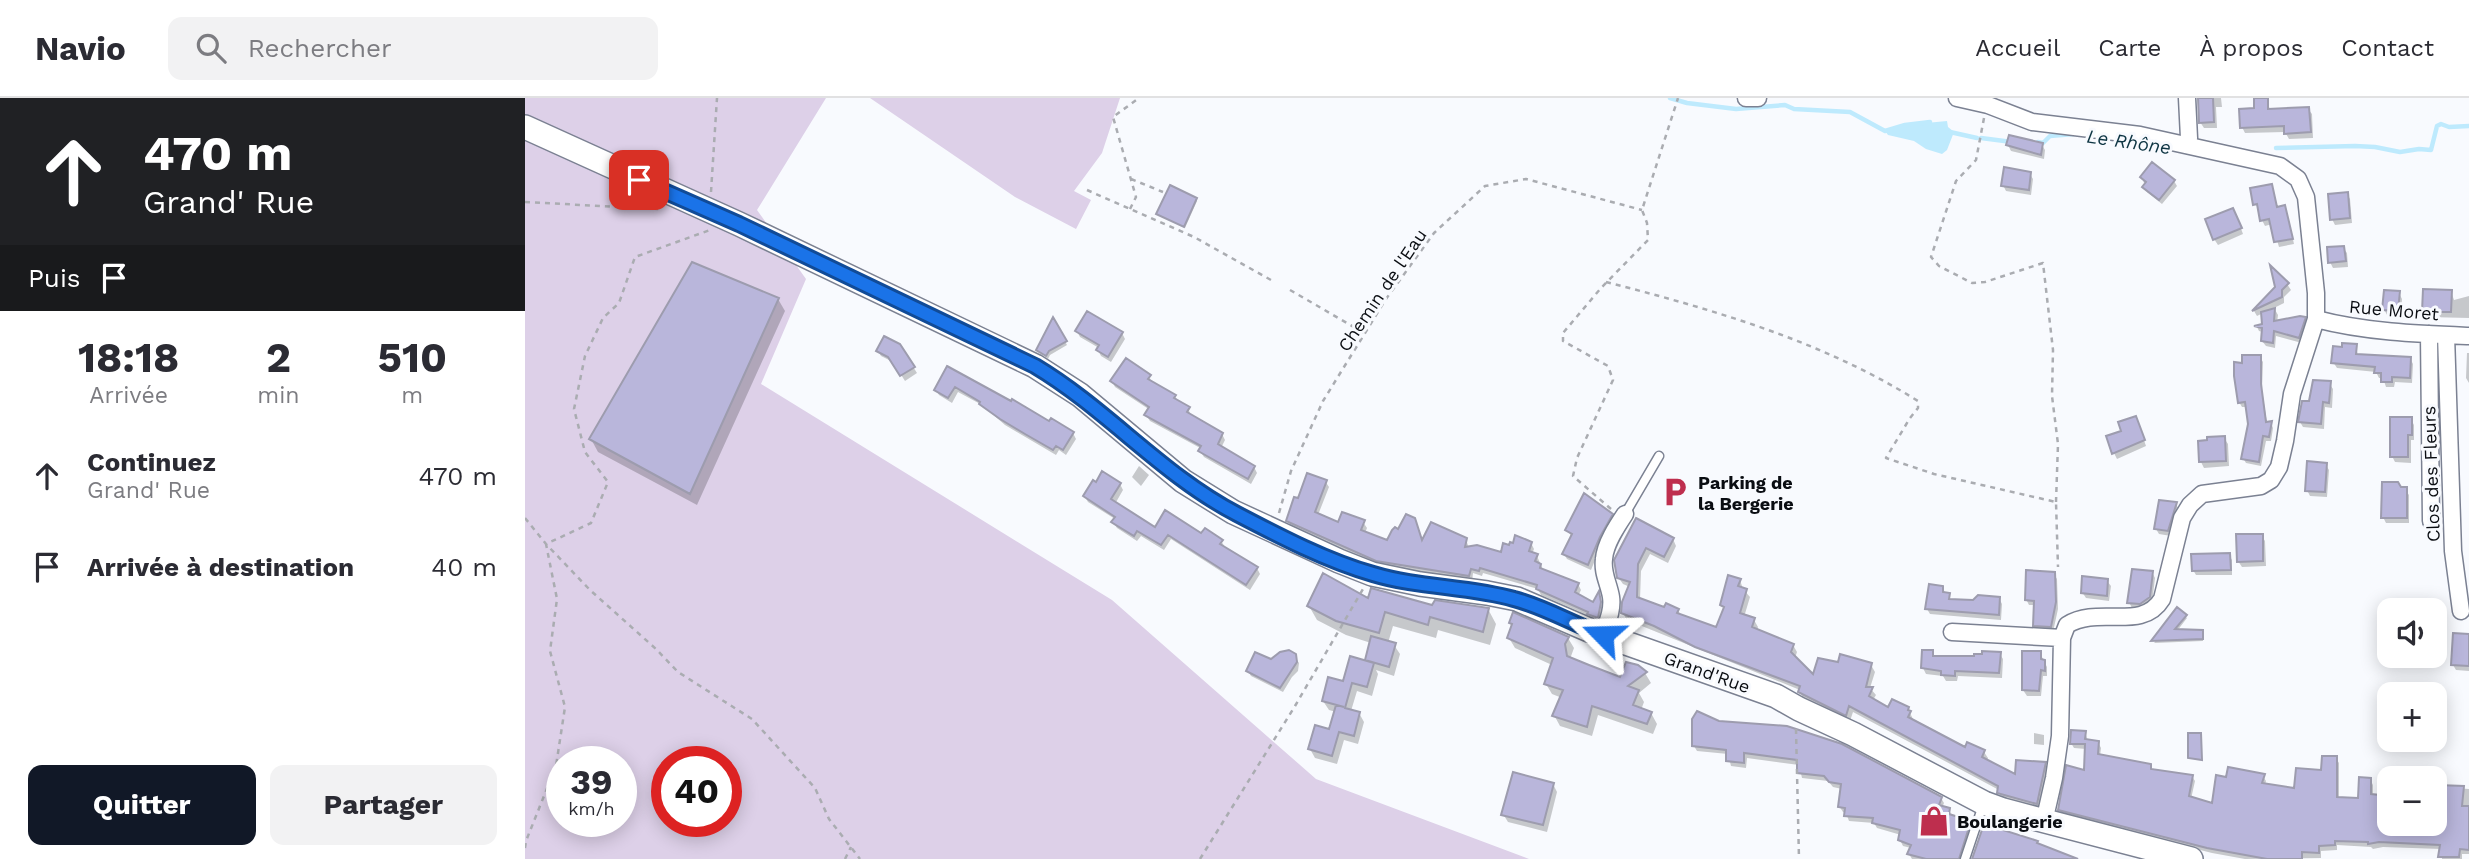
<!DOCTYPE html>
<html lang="fr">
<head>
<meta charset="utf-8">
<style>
  :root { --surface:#fff; --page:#f2f2f3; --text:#2b2b33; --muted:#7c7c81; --line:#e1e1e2; --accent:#111827 }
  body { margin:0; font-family:"Work Sans",sans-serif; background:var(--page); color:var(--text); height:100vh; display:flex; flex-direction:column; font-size:26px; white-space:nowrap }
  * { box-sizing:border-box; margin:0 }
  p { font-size:23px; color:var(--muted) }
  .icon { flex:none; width:38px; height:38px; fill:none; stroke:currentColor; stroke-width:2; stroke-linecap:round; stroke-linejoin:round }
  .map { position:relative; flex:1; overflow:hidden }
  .details { display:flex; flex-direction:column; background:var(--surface); width:525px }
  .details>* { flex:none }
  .guide { background:#202124; color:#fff; overflow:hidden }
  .tools { position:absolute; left:1852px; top:500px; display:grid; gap:14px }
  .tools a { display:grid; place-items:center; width:70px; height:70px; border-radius:14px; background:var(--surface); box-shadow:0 4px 18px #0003; font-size:35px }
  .speed { position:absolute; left:21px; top:648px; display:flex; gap:14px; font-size:35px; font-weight:700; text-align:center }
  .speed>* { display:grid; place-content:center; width:91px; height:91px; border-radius:50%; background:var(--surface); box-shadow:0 4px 18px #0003; line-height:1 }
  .speed small { font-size:18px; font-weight:400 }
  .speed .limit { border:10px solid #d22; background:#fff; color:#111 }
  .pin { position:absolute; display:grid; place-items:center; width:60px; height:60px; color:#fff; margin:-30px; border-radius:14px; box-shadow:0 4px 10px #0006 }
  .me { position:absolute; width:77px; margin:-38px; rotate:292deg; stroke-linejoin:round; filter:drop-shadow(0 0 5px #0008) }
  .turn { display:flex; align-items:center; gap:24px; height:147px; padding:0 28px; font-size:32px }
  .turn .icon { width:91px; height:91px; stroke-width:2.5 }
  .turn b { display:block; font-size:49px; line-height:60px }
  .then { display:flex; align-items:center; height:66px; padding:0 28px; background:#0003; gap:14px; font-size:26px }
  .eta { display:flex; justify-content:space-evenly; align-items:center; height:119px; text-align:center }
  .eta b { font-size:42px; font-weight:700; line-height:49px }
  .action { display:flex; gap:14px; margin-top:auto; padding:14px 28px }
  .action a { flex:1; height:80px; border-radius:14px; background:var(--accent); color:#fff; font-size:28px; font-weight:700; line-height:80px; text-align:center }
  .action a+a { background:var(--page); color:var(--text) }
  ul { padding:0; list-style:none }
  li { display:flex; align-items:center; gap:21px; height:91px; padding:0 28px }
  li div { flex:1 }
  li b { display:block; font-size:26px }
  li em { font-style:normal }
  header { display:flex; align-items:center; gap:42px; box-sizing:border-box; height:98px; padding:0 35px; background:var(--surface); border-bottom:2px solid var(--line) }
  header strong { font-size:33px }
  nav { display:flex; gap:38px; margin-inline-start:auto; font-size:24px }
  .search { width:490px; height:63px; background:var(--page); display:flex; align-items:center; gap:18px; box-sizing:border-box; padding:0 24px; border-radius:14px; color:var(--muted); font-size:26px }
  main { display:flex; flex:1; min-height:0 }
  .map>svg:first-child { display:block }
  .green { fill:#ddd0e8; fill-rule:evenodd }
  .water { fill:#beeafd }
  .shadow { fill:#0003 }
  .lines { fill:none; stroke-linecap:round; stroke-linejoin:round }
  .stream { stroke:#beeafd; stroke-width:4.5 }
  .building { fill:#b9b6db; stroke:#9d9cae; stroke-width:2 }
  .lane-casing { stroke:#7b8192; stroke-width:11 }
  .street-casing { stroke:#7b8192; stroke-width:19 }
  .secondary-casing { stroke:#7b8192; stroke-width:26 }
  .path { stroke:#aaacb1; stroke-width:2.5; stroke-dasharray:5 5; stroke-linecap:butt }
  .lane { stroke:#fff; stroke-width:8 }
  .street { stroke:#fff; stroke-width:16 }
  .secondary { stroke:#fff; stroke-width:23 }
  .route-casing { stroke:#114b97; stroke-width:18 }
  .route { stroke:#1a73e8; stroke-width:12 }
  .labels { text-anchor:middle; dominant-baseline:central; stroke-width:6; stroke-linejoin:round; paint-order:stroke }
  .street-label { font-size:18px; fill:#0a0d12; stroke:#f8fafe }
  .poi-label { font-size:18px; font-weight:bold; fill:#0a0d12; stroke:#f8fafe; text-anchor:start }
  .water-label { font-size:19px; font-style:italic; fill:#0e3543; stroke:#f8fafe }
</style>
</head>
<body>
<header>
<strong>Navio</strong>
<div class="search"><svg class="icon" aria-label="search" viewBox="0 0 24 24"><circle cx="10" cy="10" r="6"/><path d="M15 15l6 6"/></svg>Rechercher</div>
<nav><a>Accueil</a><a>Carte</a><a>À propos</a><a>Contact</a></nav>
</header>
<main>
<section class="details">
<div class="guide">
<div class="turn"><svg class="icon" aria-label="ahead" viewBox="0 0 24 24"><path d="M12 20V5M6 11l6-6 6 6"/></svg><div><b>470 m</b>Grand' Rue</div></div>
<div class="then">Puis<svg class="icon" aria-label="arrive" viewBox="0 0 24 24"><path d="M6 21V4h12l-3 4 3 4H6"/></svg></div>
</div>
<div class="eta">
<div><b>18:18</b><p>Arrivée</p></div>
<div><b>2</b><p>min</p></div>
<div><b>510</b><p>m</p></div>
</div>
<ul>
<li><svg class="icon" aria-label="ahead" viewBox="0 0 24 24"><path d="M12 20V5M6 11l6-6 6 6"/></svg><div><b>Continuez</b><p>Grand' Rue</p></div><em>470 m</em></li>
<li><svg class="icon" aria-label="arrive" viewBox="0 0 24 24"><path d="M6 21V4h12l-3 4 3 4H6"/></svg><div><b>Arrivée à destination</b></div><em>40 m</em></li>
</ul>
<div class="action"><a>Quitter</a><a>Partager</a></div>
</section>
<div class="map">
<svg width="1944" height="761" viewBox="0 0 1944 761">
  <rect width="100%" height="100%" fill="#f8fafe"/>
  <!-- green -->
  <path class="green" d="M0,0H301L232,112L281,181L236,286L587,502L791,681L1004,761H0ZM37,663H96V723H37ZM142,663H201V723H142Z
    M345,0H595L577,55L549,93L566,102L551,131L490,99Z"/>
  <!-- water -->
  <path class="water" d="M1422,23L1423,29L1429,34L1422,52L1417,56L1401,51L1389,43L1363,37L1360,33L1380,27Z"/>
  <!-- shadow -->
  <path class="shadow" d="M1674,0H1696L1697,9H1691L1692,30H1679L1675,24Z
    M1742,2L1745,12L1783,11L1787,16L1788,40L1764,41L1760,34L1720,35L1717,29Z
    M1483,47H1517L1520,52L1519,61L1486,53Z
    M1505,76L1508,81L1506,97L1481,93L1478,87Z
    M1617,79L1649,83L1652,88L1637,106L1622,94Z
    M1746,88L1753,110L1759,109L1762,115L1769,146L1754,149L1747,126L1740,128L1737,122L1727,92Z
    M1822,96L1825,101L1827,125L1810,127L1807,121Z
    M671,101L672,103L660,130L633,116Z
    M1711,117L1718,136L1693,147L1689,141Z
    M1818,150L1822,155L1823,169L1808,170L1805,164Z
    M1762,186L1766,192L1759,199V205L1749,210L1753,217L1752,225L1779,221L1783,226L1777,245L1751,238L1750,250L1741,248L1737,243L1738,234L1734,233L1732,229L1739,227L1738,215L1732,218L1729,213L1750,190Z
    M1926,193L1929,202L1944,198V220L1902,219L1899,213Z
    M1874,195L1877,201L1876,218L1862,217L1859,211Z
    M253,201L260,213L172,407L73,354L66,341Z
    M528,222L542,247L525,257L523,261L513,252Z
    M552,233L597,235L600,241L586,264L576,258L573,252L574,250L555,239Z
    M374,247L392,275L380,283L368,264L356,258L353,253Z
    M1831,248L1833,258L1885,260L1888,266L1887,285L1870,284L1869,289H1861L1858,280H1854L1851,274L1812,270L1808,264Z
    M1942,255H1944V285L1941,280Z
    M1735,259L1738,264L1737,292L1742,325H1746L1748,330L1746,343H1741L1736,368L1721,365L1718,360L1725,326L1722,309H1717L1714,304L1718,266Z
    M423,270L525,326L548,335L551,341L541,357L534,352L531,357L480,327L457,307L433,294L427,305L414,297L411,292Z
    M624,278L627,285L650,298L654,305L663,310L666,318L697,336L700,342L696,350L729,369L732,375L726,386L679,359L675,353L677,351L625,323L621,317L625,312L590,289L587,283Z
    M1804,285L1808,291L1807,310L1800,309L1799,331L1778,329L1775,324L1786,305Z
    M1886,321L1889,327V342H1886V365L1870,364L1867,358Z
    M1613,325L1621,348L1592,361L1589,355L1598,334Z
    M1699,340L1703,346L1704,368L1679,370L1676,364Z
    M1801,367L1804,372L1802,399L1785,398L1782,392Z
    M614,368L624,377L616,388L607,379Z
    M800,383L804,389L793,417L814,426L838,424L842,430L840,435L863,444L941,442L944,450L977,456L1006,445L1009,451L1007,456L1012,458L1019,474L1053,486L1056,492L1053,498L1069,506L1074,497L1078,511L1076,525L1067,522L1065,518L1016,497L1013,491L958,475L957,478L948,475L947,484L856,468L766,429L763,423L774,402Z
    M595,386L598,392L590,406L630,431L677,438L696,443L700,449L732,470L735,476L725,492L646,441L639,452L616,438L612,443L592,430L588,424L590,421L563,404L560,399Z
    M1873,389L1880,391L1884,397V425H1861L1858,419Z
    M1651,406L1654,412L1646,438L1634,436L1631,431Z
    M1086,417L1089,422L1077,445L1066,472L1042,461L1039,456L1047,439L1042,432Z
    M1111,423L1148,441L1151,448L1143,465L1125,456L1116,473L1115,502L1140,511L1153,512L1156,518L1192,532L1200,512L1197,507L1215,482L1218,491L1225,499L1219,519L1229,522L1233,529L1232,533L1268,547L1272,554L1270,560L1288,580L1314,566L1346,567L1350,574L1345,590L1351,597L1348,602L1364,611H1383L1388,621L1387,623L1440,651L1459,654L1463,660L1462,663L1491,679L1520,666L1523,673L1516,712L1478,702L1474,692L1328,614L1325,623L1278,601L1275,592L1102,522L1098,515L1105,489L1098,486L1093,479Z
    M1737,438L1740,443L1741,468L1717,469L1713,463Z
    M1704,457L1707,462V477H1671L1668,472Z
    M1627,474L1630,480L1627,505L1618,511L1607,510L1604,504Z
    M1529,476L1532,481L1533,511L1528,534L1513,533L1510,527L1511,507H1504L1501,501Z
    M1582,483L1586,488L1584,503L1561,500L1557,494Z
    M1417,490L1427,503L1449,504L1474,500L1477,506L1476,522L1405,516L1402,511Z
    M844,503L908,509L963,511L971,526L965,547L913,532L911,540L868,528L863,545L869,547L875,556L869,578L851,572L853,576L847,598L832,593L826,613L834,615L839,624L833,646L819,642L812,666L790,660L785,651L806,633L811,614L804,612L798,603L843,566L842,562L846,545L821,537L792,522L784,508Z
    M1652,512L1662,520L1652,533L1678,536V543L1629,545Z
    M986,524L1043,540L1049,550L1045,561L1096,581L1120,575L1126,585L1114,595L1119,604L1116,612L1126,615L1132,626L1128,636L1073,617L1067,638L1035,628L1029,617L1037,600L1027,596L1021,586L1027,567L990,550L984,540L988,529Z
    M1944,537V573L1931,572L1928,567Z
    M1407,554L1410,559L1451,560L1475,556L1478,561L1477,580L1433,578L1432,583H1421L1418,578L1401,576L1398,570Z
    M1515,555L1522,569V578H1518L1516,598H1502L1498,592Z
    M770,559L774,565L773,573L767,579L758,594L726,578L723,573L746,563Z
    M1193,625L1416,700L1419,705L1417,710L1424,712L1427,717L1445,724L1448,730L1437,761H1387L1384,756L1386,750L1378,748L1375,742L1376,737L1352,730L1349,725L1324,723L1321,715L1318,714L1314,708L1317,691L1308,689L1303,683L1277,680L1274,667L1222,660L1221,670L1206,668L1203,656L1172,653L1169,648Z
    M1560,634L1563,643L1573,644L1576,650L1575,658L1625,668L1628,674L1667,678L1670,683L1666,701L1689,707L1703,681L1738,678L1741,683L1740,687L1771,692L1797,674L1811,660L1814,665V701L1835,702L1845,681L1848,687V698L1864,701V726H1909L1915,689L1944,691V756H1937V761H1917L1916,751L1858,749L1848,751L1846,749L1812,747V752L1796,753V760L1720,761L1687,755L1537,717L1534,711L1560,675L1561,651L1549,650L1546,645Z
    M1509,635L1519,637V647L1509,646Z
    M1028,686L1032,694L1022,734L983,724L978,716Z"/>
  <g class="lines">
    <!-- stream -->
    <path class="stream" d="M1145,0L1162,5L1211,11L1260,7L1269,11L1325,14L1360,33L1380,27L1405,24
      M1425,34L1452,40
      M1456,40L1487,44
      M1513,44L1518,45L1525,38L1549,36
      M1751,50L1830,48L1850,49L1875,54L1894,51L1906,52L1912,28L1916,26L1924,29L1944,28"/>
  </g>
  <!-- building -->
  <path class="building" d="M1673,0H1688L1689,24L1674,25Z
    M1729,0H1743V11L1784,9L1786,34L1759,36V28L1715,30L1714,11L1729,10Z
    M1484,37L1518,45L1516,57L1481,47Z
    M1627,64L1650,82L1634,102L1617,89L1621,84L1615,79Z
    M1479,69L1506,74L1504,92L1476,88Z
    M1747,86L1752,109L1760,107L1768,141L1749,144L1744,121L1735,123L1732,106L1728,107L1725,90Z
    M645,87L672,100L659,129L631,116Z
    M1823,94L1825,120L1805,122L1803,96Z
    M1708,110L1717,130L1688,142L1680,121Z
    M1819,148L1821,163L1803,165L1802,149Z
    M167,164L254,200L165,396L64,341Z
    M1745,167L1764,185L1757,192V199L1727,213L1750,189Z
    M1898,191L1927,192L1926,214H1897Z
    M1859,192L1875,193L1873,213L1857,212Z
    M1750,210L1749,223L1775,218L1781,219L1774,240L1749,233L1748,245L1736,243L1737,230L1729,228L1737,226L1736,214Z
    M562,213L598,234L583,259L571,252L574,247L550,233Z
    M528,219L542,243L524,253L521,258L511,252Z
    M359,238L375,246L390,269L375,278L363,259L351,253Z
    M1817,245L1832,246L1831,256L1886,259L1885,280L1867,279V284H1856V275H1849L1850,269L1806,265L1808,248L1817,249Z
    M1717,257H1736V286L1741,324L1747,323L1744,339L1738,338L1734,364L1716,361L1723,326L1720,304L1713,305L1709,278V264L1717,265Z
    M601,260L626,277L623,281L651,297L649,300L665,309L662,314L698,335L693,346L730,368L723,381L673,353L676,348L619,317L624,309L585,283Z
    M422,268L486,303L487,301L524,323L526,320L549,334L538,352L531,348L528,352L500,336L475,321L454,306L455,304L430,289L423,300L409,292Z
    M1788,282L1806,283L1804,305L1798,304L1796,326L1773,324L1777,303H1784Z
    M1611,318L1620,342L1587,356L1581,338L1596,333L1593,324Z
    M1865,319H1887V337H1883V359H1865Z
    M1700,338L1701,363L1674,364L1673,343L1682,342V339Z
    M1782,363L1802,365L1800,394L1780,393Z
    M577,373L596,385L586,401L630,429L640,412L676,435L680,430L698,442L695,446L733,469L721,487L643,437L636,447L612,433L609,438L586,424L590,419L558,398L568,382L571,384Z
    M782,375L802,382L790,414L813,424L817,414L820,415L840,422L836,432L862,442L867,432L870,429L873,431L881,416L890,420L897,442L906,424L942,440L940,449L952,447L976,454L978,445L984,447L985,444L988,445L990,437L1007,444L1004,453L1013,456L1010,463L1016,466L1015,470L1054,485L1050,494L1068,504L1074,493L1076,504L1073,520L1062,516L1063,514L1011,491L1012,487L955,470L954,473L946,471L944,478L851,463L761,423L769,399L773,400Z
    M1857,384H1873L1876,389H1882V420H1856Z
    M1059,395L1088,416L1075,439L1063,467L1037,456L1047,436L1040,432Z
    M1634,402L1652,404L1643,433L1629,431Z
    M1111,420L1149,440L1139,459L1121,450L1113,466L1112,499L1139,509L1141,505L1154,511L1152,515L1191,529L1199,509L1195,507L1203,477L1216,481L1213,488L1222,491L1215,515L1230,520L1227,529L1269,546L1266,554L1288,576L1293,560L1313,564L1315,556L1347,565L1341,589H1348L1344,598L1363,609L1367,601L1384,609L1383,612L1386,613L1383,619L1440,649L1442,644L1460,652L1457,659L1490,676L1491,662L1521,664L1512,706L1472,695L1473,688L1324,608L1321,618L1273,594L1275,588L1170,549L1129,528L1096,515L1097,504L1105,484L1092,480L1089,462Z
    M1711,436H1738V463L1712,464Z
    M1705,455L1706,472L1667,473L1666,456Z
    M1607,471L1628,473L1625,499L1615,506L1602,505Z
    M1501,472L1530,474L1531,504L1526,529L1508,528L1509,503L1500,502Z
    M798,475L843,500L846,490L907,507L910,502L964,510L958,534L905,519L903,527L860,514L854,535L811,523L782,508Z
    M1557,478L1583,481L1582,498L1556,495Z
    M1404,486L1418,488V494L1425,495L1424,501L1448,502L1453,497L1475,499L1474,517L1400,511Z
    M1652,509L1662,517L1650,531L1678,532V541L1626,543Z
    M988,514L1044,539L1040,546L1042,558L1064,567L1095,579L1101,564L1113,567L1122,574L1103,588L1114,592L1108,607L1127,614L1122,626L1067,608L1062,629L1027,618L1038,592L1019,586L1028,560L982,540L987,526L984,525Z
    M1928,535L1944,536V568L1926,567Z
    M846,538L871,545L864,569L840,562Z
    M764,552L771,556L772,564L755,590L721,573L730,554L746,561L755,554Z
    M1397,552H1408V558H1449V556H1457V553L1476,554L1474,575L1430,573V578L1416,577V573L1396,570Z
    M1497,553H1516V561L1520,562V573L1516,572L1514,593L1497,592Z
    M825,558L849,565L842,589L827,585L820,610L835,614L829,638L814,634L807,658L783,651L790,627L804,631L811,607L819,609L797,603L803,579L818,583Z
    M1172,613L1194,623L1262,628L1317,646L1417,699L1414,707L1425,710L1424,716L1446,723L1434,761H1401L1382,756L1386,747L1373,742L1375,732L1347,725L1348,720L1319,718L1320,710L1313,709L1316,686L1304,684L1299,678L1272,675V662L1219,655V665L1201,663V652L1167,648V621Z
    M1546,632L1561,633L1560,641L1574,643L1573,656L1626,666V671L1668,677L1664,698L1687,705L1691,677L1701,679L1703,669L1740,676L1737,685L1769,690L1771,670L1796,672L1797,658H1812V699L1833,700L1834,679L1846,680V696L1855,697V714H1864V726H1909V702L1912,703L1913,687L1939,688L1937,708H1944V752L1935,751L1934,759H1913L1915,747L1854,744L1843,746V744L1810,743V747L1794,748V755L1777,754V761H1742L1682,750L1533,712L1541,667L1559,672L1560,646H1545Z
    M1663,635H1676L1677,662L1663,660Z
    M988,674L1029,685L1018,727L976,717Z
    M1459,726L1513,743L1512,745L1553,761H1447Z"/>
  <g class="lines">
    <!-- lane casing -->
    <g class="lane-casing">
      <path id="lane" d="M1100,416L1134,358
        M1440,761L1458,707"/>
    </g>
    <!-- street casing -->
    <g class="street-casing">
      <path id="street" d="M1221,0H1233
        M1432,0L1463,7L1507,24L1615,37L1755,68L1773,81L1781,99L1791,195V221L1767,296L1760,343L1754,369L1746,382L1736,388L1677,396L1665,407L1657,420L1637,501C1617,534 1574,507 1542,527L1537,540L1535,638L1529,680L1519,724
        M1662,0L1664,40L1662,47
        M1791,221C1840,234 1894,236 1944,238
        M1904,236L1906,423
        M1921,237L1928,453L1936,513
        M1427,534L1537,540
        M1078,537C1082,525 1088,512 1086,499C1084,486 1077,475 1079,461C1080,446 1092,428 1100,416"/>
    </g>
    <!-- secondary casing -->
    <g class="secondary-casing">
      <path id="secondary" d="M0,29L214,126L510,268L555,297L658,383L708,414L814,463L847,476L895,486L962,495L992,501L1064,532L1251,598L1274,611L1328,636L1459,705L1478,712L1666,761"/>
    </g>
    <!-- path -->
    <path class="path" d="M1459,20L1451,62L1431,83L1406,159L1414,168L1447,185L1460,184L1518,165L1528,252L1527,298L1533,346L1531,404
      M606,81L638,94
      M562,92L669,139L746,182
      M186,94L192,0
      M0,104L133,111
      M605,111L611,99L588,19L614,0
      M1081,184C1190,212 1297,243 1393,303V310L1385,320L1361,360L1409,376L1531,404L1533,469
      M765,192L841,236
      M1086,411L1048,378L1052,360L1088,282L1083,268L1038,243V235L1076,190L1123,142L1122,125L1117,112L1153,0
      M754,415L766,373L798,303L861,201L909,135L960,88L1001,81L1117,112
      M0,420L21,446L65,492L131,551L153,574L227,621L290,690L304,721L335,761
      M1271,631L1274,761
      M0,750L1,743L31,668L40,609L25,553L32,501L21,446L66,425L83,384L60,354L49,311L60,258L78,220L94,205L110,159L185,132
      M320,761L326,749
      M675,761L770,608L838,491"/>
    <!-- lane -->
    <use href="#lane" class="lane"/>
    <!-- street -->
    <use href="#street" class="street"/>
    <!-- secondary -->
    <use href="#secondary" class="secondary"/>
  </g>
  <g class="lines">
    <!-- route casing -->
    <g class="route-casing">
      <path id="route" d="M114,82L214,126L510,268C582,311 637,377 712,416C754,438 802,463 848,476C894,490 943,488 989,501C1020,509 1048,526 1078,537"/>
    </g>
    <!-- route -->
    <use href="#route" class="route"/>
  </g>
  <!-- icons -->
  <defs>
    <g id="parking-bare" transform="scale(2.415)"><path d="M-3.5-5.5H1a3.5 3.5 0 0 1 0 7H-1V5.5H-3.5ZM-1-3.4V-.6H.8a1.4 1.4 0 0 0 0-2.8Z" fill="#be2e4e" stroke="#f8fafe" stroke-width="2.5" paint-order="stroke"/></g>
    <g id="shop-bare" transform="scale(2.415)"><path d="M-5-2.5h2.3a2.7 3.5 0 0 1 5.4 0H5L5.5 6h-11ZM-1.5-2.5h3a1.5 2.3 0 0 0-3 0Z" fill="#be2e4e" stroke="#f8fafe" stroke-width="2.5" paint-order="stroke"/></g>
  </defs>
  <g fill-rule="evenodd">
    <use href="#parking-bare" x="1150" y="394"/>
    <use href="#shop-bare" x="1409" y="723"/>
  </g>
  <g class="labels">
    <!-- street labels -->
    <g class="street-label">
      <text transform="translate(857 192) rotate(-56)">Chemin de l'Eau</text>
      <text transform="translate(1869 212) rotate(5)">Rue Moret</text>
      <text transform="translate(1906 376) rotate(-92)">Clos des Fleurs</text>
      <text transform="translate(1182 574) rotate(20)">Grand'Rue</text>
    </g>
    <!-- poi labels -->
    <g class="poi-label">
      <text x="1173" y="384">Parking de<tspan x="1173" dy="21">la Bergerie</tspan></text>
      <text x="1432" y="723">Boulangerie</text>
    </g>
    <!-- water labels -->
    <g class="water-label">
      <text transform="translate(1604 44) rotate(8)">Le Rhône</text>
    </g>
  </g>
</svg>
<div class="tools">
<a><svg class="icon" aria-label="sound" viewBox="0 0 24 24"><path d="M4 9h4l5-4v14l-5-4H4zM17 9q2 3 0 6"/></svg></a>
<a>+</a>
<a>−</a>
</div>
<div class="speed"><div>39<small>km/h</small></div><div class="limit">40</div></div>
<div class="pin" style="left:114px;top:82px;background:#d93025"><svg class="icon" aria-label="arrive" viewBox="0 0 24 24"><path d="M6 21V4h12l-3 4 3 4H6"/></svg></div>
<svg class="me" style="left:1078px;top:537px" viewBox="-20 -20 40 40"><path d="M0-17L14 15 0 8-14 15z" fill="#1a73e8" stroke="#fff" stroke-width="4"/></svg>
</div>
</main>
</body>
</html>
